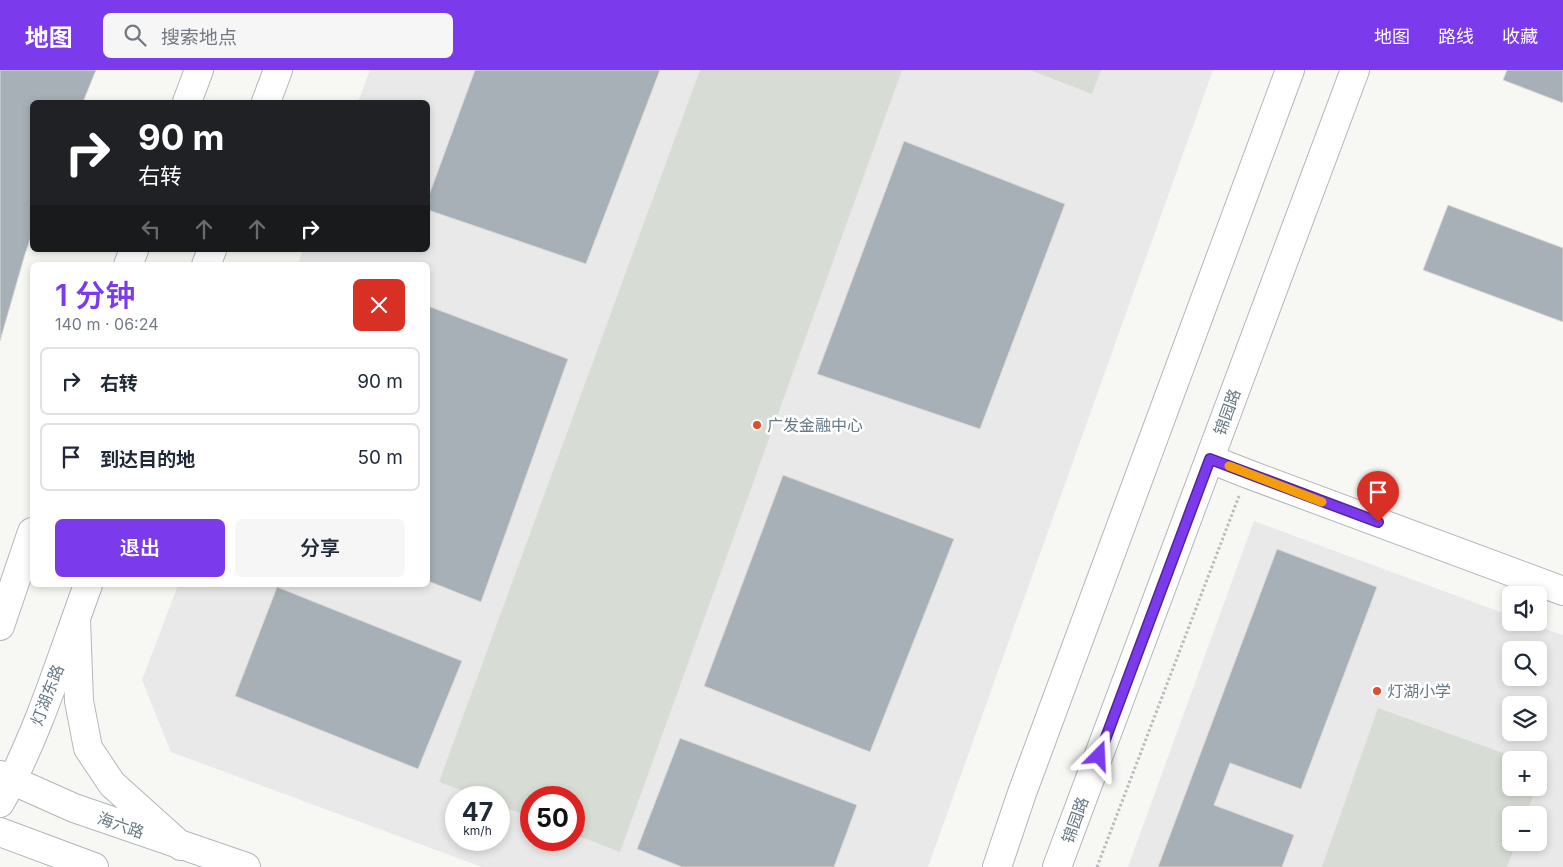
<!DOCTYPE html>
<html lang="zh">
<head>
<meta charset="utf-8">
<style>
  :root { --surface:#fff; --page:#f6f6f7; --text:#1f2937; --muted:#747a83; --line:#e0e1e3; --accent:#7c3aed }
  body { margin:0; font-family:Inter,"Noto Sans SC",sans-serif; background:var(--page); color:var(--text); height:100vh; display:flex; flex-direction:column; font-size:19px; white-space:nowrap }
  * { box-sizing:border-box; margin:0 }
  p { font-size:16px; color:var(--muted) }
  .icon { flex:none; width:28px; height:28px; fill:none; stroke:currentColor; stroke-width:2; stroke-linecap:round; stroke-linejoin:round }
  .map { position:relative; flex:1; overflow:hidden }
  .drawer { position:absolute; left:30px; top:192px; width:400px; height:325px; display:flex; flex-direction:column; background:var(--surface); border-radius:8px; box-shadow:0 2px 8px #0003 }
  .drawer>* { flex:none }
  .top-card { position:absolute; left:30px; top:30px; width:400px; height:152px; border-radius:8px; box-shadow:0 2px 8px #0003; background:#202124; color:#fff; overflow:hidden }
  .tools { position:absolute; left:1502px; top:516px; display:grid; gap:10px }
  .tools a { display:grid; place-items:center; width:45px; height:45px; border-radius:8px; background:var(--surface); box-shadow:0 2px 8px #0003; font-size:25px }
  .speed { position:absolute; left:445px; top:716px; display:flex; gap:10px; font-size:25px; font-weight:700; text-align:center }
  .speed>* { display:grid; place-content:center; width:65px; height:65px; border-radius:50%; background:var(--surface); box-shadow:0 2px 8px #0003; line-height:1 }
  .speed small { font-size:12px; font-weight:400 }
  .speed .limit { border:8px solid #d22; background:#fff; color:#111 }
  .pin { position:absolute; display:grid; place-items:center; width:42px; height:42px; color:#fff; margin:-51px -21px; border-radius:50% 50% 50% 0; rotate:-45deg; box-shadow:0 0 5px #0007 }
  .pin .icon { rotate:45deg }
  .me { position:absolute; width:55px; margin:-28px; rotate:21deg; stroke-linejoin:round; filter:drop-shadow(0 0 4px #0008) }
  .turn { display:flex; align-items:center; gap:18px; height:105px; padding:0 25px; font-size:22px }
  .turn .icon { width:65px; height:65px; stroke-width:2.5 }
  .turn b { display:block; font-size:35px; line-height:42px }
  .lanes { display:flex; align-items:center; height:48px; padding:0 25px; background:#0003; justify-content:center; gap:25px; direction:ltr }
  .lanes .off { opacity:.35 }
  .round { display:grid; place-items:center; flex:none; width:52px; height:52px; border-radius:8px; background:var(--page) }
  .summary { display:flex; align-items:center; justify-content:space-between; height:85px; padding:0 25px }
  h1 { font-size:30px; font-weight:600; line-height:38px; color:var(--accent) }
  .action { display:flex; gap:10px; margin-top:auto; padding:10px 25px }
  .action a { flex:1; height:58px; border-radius:8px; background:var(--accent); color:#fff; font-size:20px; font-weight:600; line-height:58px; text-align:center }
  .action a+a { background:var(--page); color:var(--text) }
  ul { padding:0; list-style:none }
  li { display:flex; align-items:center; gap:15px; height:68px; margin:0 10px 8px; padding:0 15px; border:2px solid var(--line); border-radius:8px }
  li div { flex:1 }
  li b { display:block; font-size:19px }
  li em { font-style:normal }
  header { display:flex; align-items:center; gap:30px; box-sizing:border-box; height:70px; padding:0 25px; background:var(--accent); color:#fff }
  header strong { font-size:24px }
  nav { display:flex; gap:28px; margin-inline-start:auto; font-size:18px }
  .search { width:350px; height:45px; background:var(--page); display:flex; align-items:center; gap:12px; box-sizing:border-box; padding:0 18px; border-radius:8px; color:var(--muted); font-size:19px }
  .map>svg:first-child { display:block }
  .built { fill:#e8e9e8; fill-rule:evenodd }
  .green { fill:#d7dcd4 }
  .building { fill:#a7b0b6; stroke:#d9d9d7 }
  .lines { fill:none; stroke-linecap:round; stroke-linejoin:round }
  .secondary-casing { stroke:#b1b7bb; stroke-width:30 }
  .path { stroke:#b9bcbf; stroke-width:3; stroke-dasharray:2.5 2.5; stroke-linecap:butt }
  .secondary { stroke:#fff; stroke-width:28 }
  .route-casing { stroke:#51269a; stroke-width:12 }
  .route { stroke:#7c3aed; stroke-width:9 }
  .slow { stroke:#f59e0b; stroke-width:9 }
  .poi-dot { fill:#de4d2e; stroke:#fff; stroke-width:2 }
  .labels { text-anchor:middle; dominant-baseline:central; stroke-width:5; stroke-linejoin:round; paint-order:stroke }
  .street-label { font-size:16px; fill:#677985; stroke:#fff }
  .poi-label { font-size:16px; fill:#677985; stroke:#fff; text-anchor:start }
</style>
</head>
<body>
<header>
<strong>地图</strong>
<div class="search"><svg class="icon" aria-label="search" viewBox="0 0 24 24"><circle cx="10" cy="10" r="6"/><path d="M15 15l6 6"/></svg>搜索地点</div>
<nav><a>地图</a><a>路线</a><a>收藏</a></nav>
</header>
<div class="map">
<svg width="1563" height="797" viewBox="0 0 1563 797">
  <rect width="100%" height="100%" fill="#f7f7f4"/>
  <!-- built -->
  <path class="built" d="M370,0H1213L928,797H482L171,682L142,610L178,515H428V195H297L303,180H428V32H358ZM456,728H499V770H456ZM531,728H574V770H531Z
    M1254,451L1511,546V552L1528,553L1563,565V797H1128ZM1511,580H1539V608H1511ZM1511,635H1539V662H1511ZM1511,690H1539V718H1511ZM1511,745H1539V772H1511Z"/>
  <!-- green -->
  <path class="green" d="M700,0H902L620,782L574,764V728H531V747L499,735V728L480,727L439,712Z
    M1030,0H1101L1092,24Z
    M1378,638L1522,690H1511V718H1536L1526,745H1511V772L1516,773L1507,797H1322Z"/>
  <!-- building -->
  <path class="building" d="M0,0H96L83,32H32V164L25,184L0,271Z
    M475,0H660L586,194L428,140V128Z
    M1507,0H1563V33L1503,10Z
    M904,71L1065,134L980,359L817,304Z
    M1448,135L1563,178V252L1423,200Z
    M428,236L568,289L481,532L428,511Z
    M783,405L954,469L870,682L704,616Z
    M1277,479L1377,517L1301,719L1230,693L1214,735L1294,765L1282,797H1158Z
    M277,517L462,591L418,699L235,626Z
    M680,668L857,735L834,797H682L637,779Z"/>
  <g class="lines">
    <!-- secondary casing -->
    <g class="secondary-casing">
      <path id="secondary" d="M187,32L199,0
        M266,32L278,0
        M128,195L134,180
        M206,195L212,180
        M1210,389L1248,404L1563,521
        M76,549L79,631L88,678L112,714L181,776
        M0,556L32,462
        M0,705L74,738L246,797
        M0,733C38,665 61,588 88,515
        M0,762L94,797
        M997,797L1022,723L1290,0
        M1057,797L1355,0"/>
    </g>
    <!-- path -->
    <path class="path" d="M1097,797L1239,426"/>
    <!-- secondary -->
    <use href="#secondary" class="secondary"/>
  </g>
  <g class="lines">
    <!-- route casing -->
    <g class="route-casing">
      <path id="route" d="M1099,686L1210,389L1378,452"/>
    </g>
    <!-- route -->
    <use href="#route" class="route"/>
    <!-- slow -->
    <path class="slow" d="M1229,396L1322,432"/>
  </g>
  <!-- markers -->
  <g class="poi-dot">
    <circle cx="757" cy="355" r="5"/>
    <circle cx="1377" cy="621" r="5"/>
  </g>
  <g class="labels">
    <!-- street labels -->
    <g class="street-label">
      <text transform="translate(1227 342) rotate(-70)">锦园路</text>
      <text transform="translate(47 625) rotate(-69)">灯湖东路</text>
      <text transform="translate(1075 750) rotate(-70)">锦园路</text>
      <text transform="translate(121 755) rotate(19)">海六路</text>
    </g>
    <!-- poi labels -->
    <g class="poi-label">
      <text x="767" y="355">广发金融中心</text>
      <text x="1387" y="621">灯湖小学</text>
    </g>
  </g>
</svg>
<div class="tools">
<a><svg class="icon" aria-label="sound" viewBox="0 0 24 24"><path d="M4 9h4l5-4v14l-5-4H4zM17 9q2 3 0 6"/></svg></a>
<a><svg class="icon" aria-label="search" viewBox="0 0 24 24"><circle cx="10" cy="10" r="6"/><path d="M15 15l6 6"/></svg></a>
<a><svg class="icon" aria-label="layers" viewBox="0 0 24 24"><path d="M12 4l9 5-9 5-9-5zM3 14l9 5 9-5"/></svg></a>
<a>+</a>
<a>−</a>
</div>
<div class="speed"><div>47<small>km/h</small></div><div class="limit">50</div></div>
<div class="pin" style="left:1378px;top:452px;background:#d93025"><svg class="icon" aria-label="arrive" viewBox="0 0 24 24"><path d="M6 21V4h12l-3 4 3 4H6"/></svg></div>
<svg class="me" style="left:1099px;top:686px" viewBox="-20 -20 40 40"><path d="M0-17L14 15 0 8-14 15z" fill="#7c3aed" stroke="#fff" stroke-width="4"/></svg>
<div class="top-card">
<div class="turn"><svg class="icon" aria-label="right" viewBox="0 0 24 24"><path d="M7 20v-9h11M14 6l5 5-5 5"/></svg><div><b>90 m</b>右转</div></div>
<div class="lanes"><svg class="icon off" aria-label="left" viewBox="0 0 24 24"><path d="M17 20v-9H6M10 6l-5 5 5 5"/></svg><svg class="icon off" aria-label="ahead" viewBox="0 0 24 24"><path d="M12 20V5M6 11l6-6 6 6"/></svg><svg class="icon off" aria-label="ahead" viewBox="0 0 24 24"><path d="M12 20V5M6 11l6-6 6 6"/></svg><svg class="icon" aria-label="right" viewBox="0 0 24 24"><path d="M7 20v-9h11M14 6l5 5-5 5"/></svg></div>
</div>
<section class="drawer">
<div class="summary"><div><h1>1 分钟</h1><p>140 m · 06:24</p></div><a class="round" style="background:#d93025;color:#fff"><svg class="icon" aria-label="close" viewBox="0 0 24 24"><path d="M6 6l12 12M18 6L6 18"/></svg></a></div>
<ul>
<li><svg class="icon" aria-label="right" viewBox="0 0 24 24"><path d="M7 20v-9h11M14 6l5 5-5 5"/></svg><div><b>右转</b></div><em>90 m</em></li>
<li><svg class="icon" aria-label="arrive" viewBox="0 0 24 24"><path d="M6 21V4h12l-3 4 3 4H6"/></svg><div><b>到达目的地</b></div><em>50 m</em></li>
</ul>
<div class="action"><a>退出</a><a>分享</a></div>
</section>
</div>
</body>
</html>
